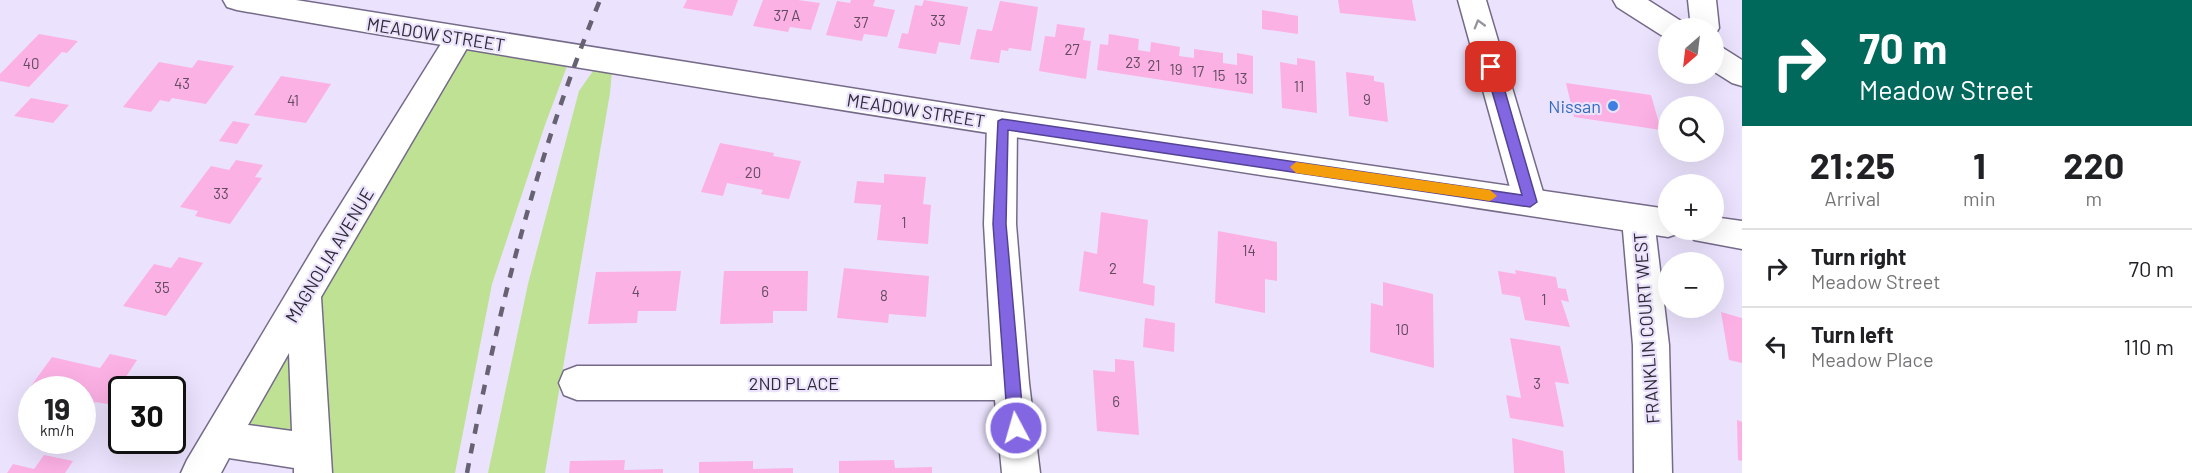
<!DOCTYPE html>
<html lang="en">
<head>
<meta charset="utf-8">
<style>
  :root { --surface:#fff; --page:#f2f2f2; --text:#202124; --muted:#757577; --line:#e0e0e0 }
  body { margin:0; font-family:Barlow,sans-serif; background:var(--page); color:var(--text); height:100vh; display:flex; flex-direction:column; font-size:22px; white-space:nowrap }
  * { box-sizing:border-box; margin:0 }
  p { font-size:20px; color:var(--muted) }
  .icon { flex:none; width:33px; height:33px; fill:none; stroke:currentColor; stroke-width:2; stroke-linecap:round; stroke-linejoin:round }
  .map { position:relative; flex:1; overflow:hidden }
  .sheet { display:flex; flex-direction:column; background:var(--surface); width:450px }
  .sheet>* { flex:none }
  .guide { background:#00695c; color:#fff; overflow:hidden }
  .needle { width:39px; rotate:208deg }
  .controls { position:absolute; left:1658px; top:18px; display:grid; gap:12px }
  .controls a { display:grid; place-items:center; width:66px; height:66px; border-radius:50%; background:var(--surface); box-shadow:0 6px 24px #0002; font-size:30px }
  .speed { position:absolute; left:18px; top:376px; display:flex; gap:12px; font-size:30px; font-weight:700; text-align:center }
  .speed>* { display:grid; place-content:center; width:78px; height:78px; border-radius:50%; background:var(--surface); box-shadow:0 6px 24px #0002; line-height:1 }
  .speed small { font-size:15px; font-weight:400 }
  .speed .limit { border:3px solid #111; border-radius:9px; background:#fff; color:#111 }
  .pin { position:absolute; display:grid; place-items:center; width:51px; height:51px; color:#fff; margin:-26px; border-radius:12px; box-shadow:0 3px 9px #0006 }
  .me { position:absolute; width:66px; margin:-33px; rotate:354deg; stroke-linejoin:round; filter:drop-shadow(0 0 4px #0008) }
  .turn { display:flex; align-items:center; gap:21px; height:126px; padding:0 18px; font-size:27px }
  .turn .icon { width:78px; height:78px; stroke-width:2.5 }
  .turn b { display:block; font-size:42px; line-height:51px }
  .eta { display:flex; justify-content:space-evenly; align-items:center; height:102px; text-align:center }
  .eta b { font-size:36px; font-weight:700; line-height:42px }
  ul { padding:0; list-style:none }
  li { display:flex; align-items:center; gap:18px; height:78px; padding:0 18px; border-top:2px solid var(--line) }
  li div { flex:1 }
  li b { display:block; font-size:22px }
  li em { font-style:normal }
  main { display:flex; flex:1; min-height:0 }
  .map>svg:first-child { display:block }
  .green { fill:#bfe194 }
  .building { fill:#fcb1e5 }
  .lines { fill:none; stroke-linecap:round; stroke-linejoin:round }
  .minor-casing { stroke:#756b89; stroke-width:3 }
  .tertiary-casing { stroke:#756b89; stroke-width:3 }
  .minor { fill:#fff; fill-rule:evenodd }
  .tertiary { fill:#fff; fill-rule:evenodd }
  .rail { stroke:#676272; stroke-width:4.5; stroke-dasharray:10 10; stroke-linecap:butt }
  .oneway { stroke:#97959b }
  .route { fill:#8266e2; stroke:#544293; stroke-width:1.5 }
  .slow { fill:#f59e0b }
  .shop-dot { fill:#3f7fe0; stroke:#ebe2fd; stroke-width:2 }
  .labels { text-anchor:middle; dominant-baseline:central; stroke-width:4.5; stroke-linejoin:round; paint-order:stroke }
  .number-label { font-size:15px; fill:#624c62 }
  .street-label { font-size:18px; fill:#2f2b37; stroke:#ebe2fd }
  .shop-label { font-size:18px; fill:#366cbe; stroke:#ebe2fd; text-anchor:end }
</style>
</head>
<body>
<main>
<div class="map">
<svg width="1742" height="473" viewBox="0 0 1742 473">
  <rect width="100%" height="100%" fill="#ebe2fd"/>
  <!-- green -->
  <path class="green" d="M459,37L572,53L545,125L492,284L455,473H312L304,325Z
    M602,58L613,60L610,93L545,473H488L528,284L579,91Z
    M290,348L302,440L244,431Z"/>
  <!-- building -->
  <path class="building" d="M687,0H738L732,16L683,8Z
    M763,0H798L820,3L811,30L790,27L788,32L753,26Z
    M851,0H875L873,6L895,10L887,37L864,34L862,41L826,35L837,1L850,3Z
    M924,0L968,7L960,45L939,42L936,54L898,48L902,33L908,34L915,5L922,6Z
    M1338,0H1412L1416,21L1340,13Z
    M1000,1L1038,7L1031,51L1009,48L1008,51L1001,50L999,63L970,59L977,29L992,31Z
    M1262,10L1298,16V34L1262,29Z
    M1057,24L1085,28L1083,40L1091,41L1086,79L1039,71L1045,36L1055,37Z
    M39,34L78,41L67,53L62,52L29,87L0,81V74Z
    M1109,34L1139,39L1138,50L1150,52L1151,42L1180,47L1179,56L1194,58V49L1223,53V63L1237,65V53L1253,56V94L1097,70L1100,44L1108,45Z
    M1297,58L1315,61L1317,113L1282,108L1280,62L1297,65Z
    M198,60L234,66L206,104L172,98L169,102L160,100L151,112L123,107L159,62L192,68Z
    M1346,72L1374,76V81L1384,83L1388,122L1349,116Z
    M281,76L331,84L306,123L254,115Z
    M1566,83L1651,95L1661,130L1574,117Z
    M31,98L69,105L53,123L14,116Z
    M233,121L250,124L237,144L219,141Z
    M720,143L774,153L773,156L801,161L789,199L761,194L763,190L727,183L723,196L701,192Z
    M236,160L263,165L255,177L262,178L230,224L195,216L198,211L180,207L211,166L229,170Z
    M884,174L926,177L923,204L931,205L928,244L877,240L881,205L854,203L857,181L884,183Z
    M1101,212L1148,220L1143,283L1155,286L1154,306L1079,291L1084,251L1097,254Z
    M1218,231L1277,242V281L1265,279V313L1215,303Z
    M179,257L203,263L166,316L123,306L154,264L171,268Z
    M844,268L929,276L926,317L889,314L888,323L837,318Z
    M1515,270L1556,277L1558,288L1566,289L1569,302L1561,300L1570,327L1525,320L1520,297L1502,294L1498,271L1516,274Z
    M681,271L676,311H638L637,323L588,324L596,272Z
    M724,271H808L807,311H773V323L720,324Z
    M1383,282L1433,294L1434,368L1370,352L1371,303L1383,306Z
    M1721,312L1742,318V363L1729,360Z
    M1145,318L1175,323L1174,352L1143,347Z
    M1510,338L1560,346L1569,384L1555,382L1564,427L1510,418L1506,395L1521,398Z
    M110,354L137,360L108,404L95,402L82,421V390H43L31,386L52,357L100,368Z
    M1115,359L1134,361L1139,435L1097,431L1093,370L1115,372Z
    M1737,420L1742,422V461L1738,460Z
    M1512,438L1563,451L1565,473H1514Z
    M44,455L73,461L65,473H7L13,464L34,469Z
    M625,460L624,470L663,469V473H569L570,461Z
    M894,460L895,468L932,467V473H839V461Z
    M753,461V469L793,468V473H699V462Z"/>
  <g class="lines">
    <!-- minor casing -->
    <g class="minor-casing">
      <path id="minor" d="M1458,0H1486L1546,202L1541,211L1530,215L1519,211L1514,202Z
        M1688,0H1716L1719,28L1715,35L1713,36V28H1691Z
        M459,27L469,31L473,38L321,297L332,473H294V468L229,458L221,473H181L187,460L319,239L449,31ZM289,353L292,431L248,425Z
        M1002,112L1013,116L1017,124L1016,224L1029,383L1040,473H1002L995,400H577L564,395L559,383L564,371L577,366H992L984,224L987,124L991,116Z
        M1638,205L1650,209L1654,219L1669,345L1672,473H1634L1633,345L1622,219L1626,209Z"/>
    </g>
    <!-- tertiary casing -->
    <g class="tertiary-casing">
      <path id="tertiary" d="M223,0H296L1002,112L1668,209V230H1681L1680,233L1668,237C1190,164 713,93 237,10L227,7Z
        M1613,0H1648L1681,21L1685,28H1668V37L1661,35L1617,7Z
        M1713,45L1723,48L1742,60V86L1732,83L1713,71Z
        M1713,217L1742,221V249L1694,240L1690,230H1713Z"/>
    </g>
    <!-- minor -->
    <use href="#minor" class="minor"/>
    <!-- tertiary -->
    <use href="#tertiary" class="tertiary"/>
    <!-- rail -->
    <path class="rail" d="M467,473C498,311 537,153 600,0"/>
  </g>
  <!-- one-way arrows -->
  <defs><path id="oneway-chevron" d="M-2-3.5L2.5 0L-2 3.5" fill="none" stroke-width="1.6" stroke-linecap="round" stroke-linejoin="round" transform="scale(1.5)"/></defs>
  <use class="oneway" href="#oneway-chevron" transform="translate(1479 24) rotate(-106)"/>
  <!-- route -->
  <path class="route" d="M1491,63L1498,67L1537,202L1530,207L1008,130L1006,224L1024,428L1022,433L1016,435L1011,433L1008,428L993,224L998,121L1002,119L1522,195L1485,67Z"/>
  <!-- slow -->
  <path class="slow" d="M1296,162L1490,190L1497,196L1490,201L1296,173L1290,167Z"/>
  <!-- markers -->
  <circle class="shop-dot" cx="1613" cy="106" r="6"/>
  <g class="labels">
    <!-- number labels -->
    <g class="number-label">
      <text x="787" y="15">37 A</text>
      <text x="938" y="20">33</text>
      <text x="861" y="22">37</text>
      <text x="1072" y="49">27</text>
      <text x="1133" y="62">23</text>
      <text x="31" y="63">40</text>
      <text x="1154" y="65">21</text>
      <text x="1176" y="69">19</text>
      <text x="1198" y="71">17</text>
      <text x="1219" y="75">15</text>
      <text x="1241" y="78">13</text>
      <text x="182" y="83">43</text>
      <text x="1299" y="86">11</text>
      <text x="1367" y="99">9</text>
      <text x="293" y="100">41</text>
      <text x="753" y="172">20</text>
      <text x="221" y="193">33</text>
      <text x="904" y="222">1</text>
      <text x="1249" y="250">14</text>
      <text x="1113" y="268">2</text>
      <text x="162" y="287">35</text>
      <text x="636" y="291">4</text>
      <text x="765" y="291">6</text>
      <text x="884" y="295">8</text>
      <text x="1544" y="299">1</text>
      <text x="1402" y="329">10</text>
      <text x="1537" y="383">3</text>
      <text x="1116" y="401">6</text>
    </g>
    <!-- street labels -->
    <g class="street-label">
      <text transform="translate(436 34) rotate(9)">MEADOW STREET</text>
      <text transform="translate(916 110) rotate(9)">MEADOW STREET</text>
      <text transform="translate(329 255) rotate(-59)">MAGNOLIA AVENUE</text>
      <text transform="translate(1646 328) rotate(-94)">FRANKLIN COURT WEST</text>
      <text x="794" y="383">2ND PLACE</text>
    </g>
    <!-- shop labels -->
    <g class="shop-label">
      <text x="1601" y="106">Nissan</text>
    </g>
  </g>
</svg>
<div class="controls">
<a><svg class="needle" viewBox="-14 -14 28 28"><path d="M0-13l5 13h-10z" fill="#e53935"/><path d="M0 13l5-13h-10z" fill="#757577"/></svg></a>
<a><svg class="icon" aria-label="search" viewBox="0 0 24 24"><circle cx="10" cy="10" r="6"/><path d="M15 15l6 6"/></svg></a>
<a>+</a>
<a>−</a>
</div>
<div class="speed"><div>19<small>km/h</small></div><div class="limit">30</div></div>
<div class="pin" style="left:1491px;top:67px;background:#d93025"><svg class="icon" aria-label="arrive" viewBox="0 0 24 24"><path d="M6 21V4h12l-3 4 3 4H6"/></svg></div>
<svg class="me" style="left:1016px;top:428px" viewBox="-20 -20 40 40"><circle r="17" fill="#8266e2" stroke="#fff" stroke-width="3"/><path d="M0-11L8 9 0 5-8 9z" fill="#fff"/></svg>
</div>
<section class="sheet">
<div class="guide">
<div class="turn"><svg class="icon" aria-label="right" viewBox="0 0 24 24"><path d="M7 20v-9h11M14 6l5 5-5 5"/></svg><div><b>70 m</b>Meadow Street</div></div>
</div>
<div class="eta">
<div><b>21:25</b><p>Arrival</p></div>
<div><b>1</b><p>min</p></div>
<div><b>220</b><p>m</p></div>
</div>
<ul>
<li><svg class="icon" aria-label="right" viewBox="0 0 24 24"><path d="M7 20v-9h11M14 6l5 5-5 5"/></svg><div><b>Turn right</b><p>Meadow Street</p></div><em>70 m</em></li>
<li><svg class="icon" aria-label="left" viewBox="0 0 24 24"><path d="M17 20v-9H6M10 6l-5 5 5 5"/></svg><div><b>Turn left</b><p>Meadow Place</p></div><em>110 m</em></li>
</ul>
</section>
</main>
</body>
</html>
